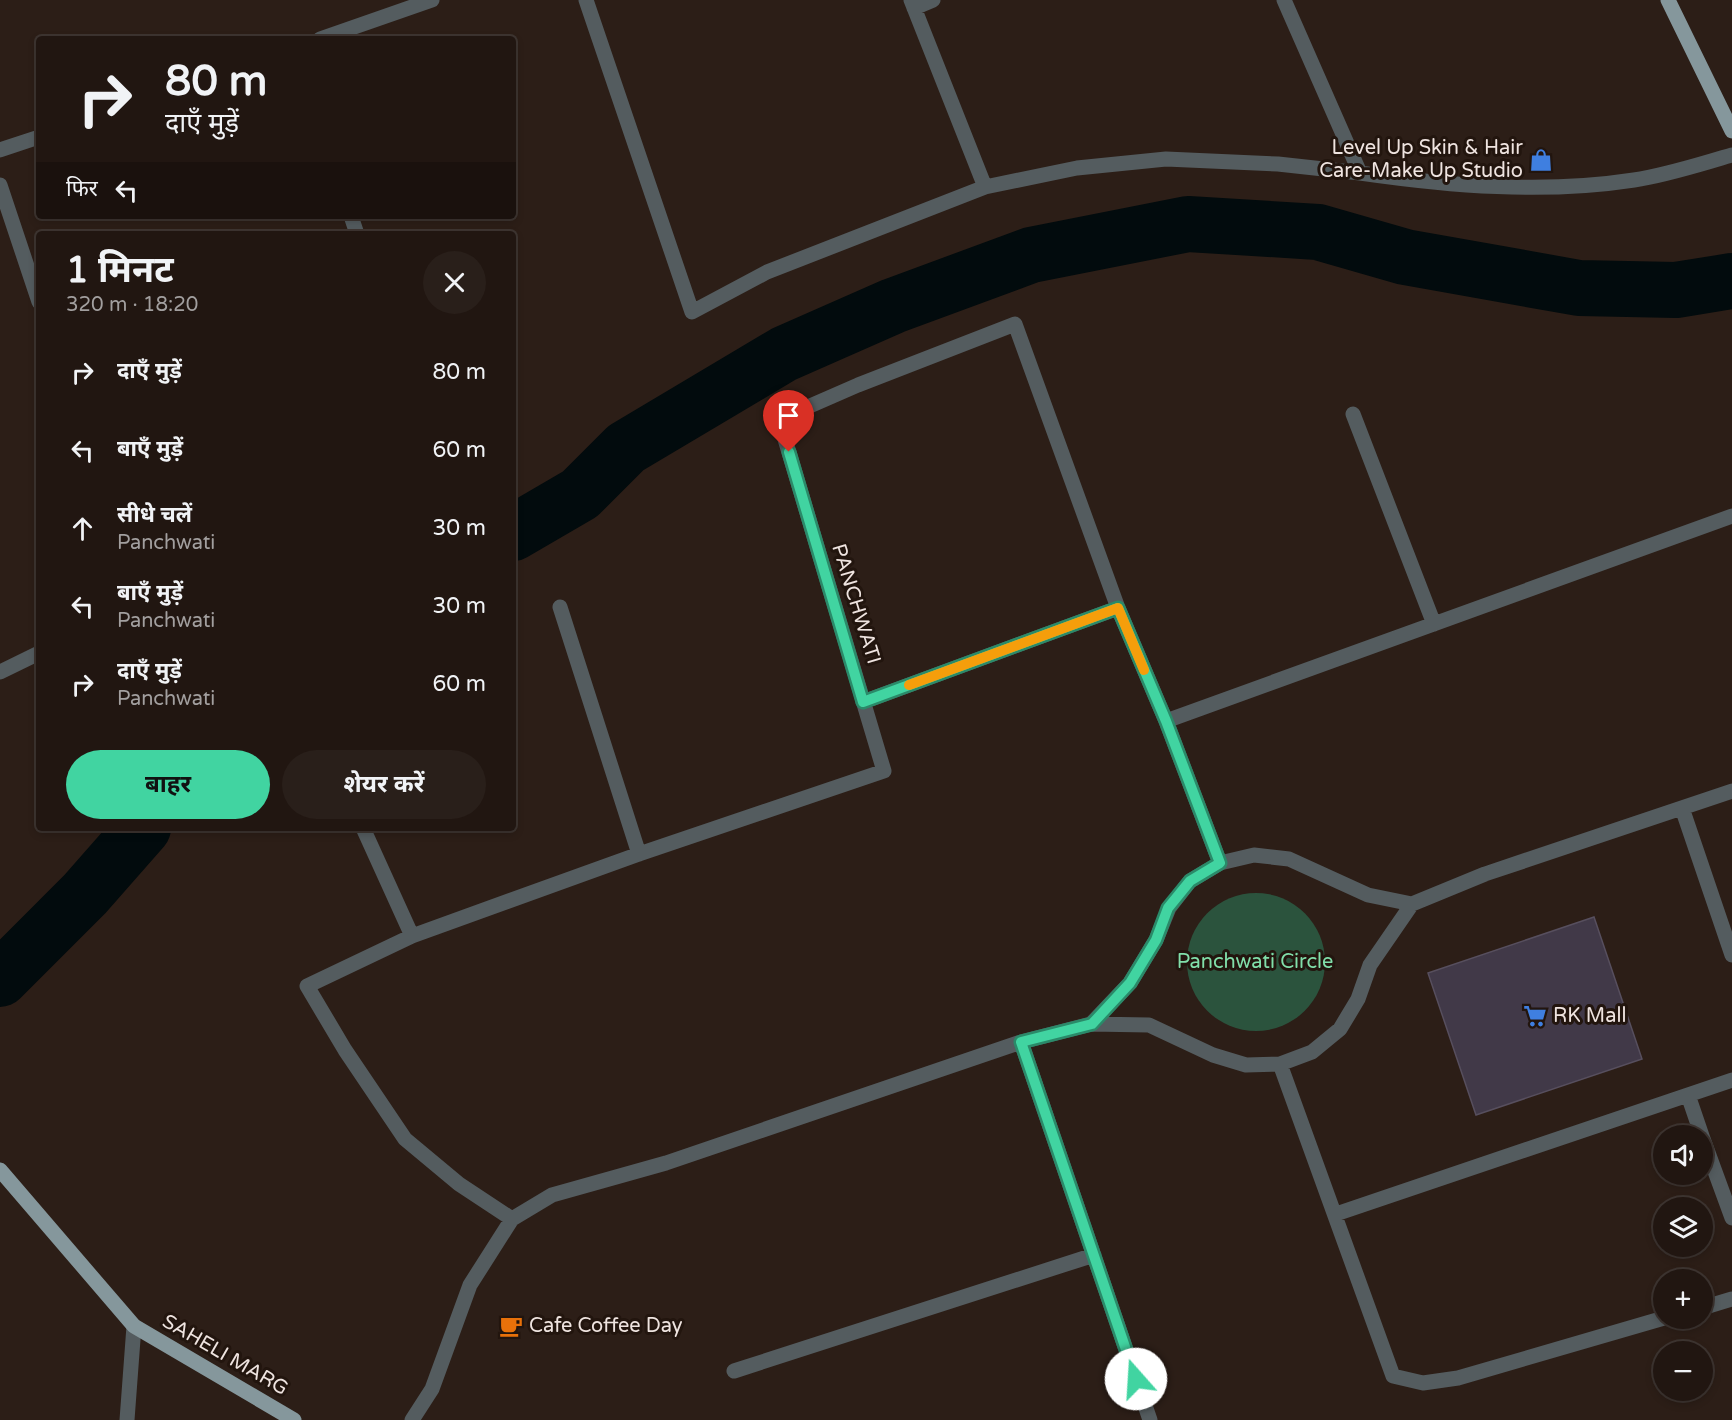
<!DOCTYPE html>
<html lang="hi">
<head>
<meta charset="utf-8">
<style>
  :root { --surface:#211611; --page:#291f1a; --text:#f1f3f6; --muted:#a29f9f; --line:#3e3531; --accent:#41d4a1 }
  body { margin:0; font-family:"Varela Round","Noto Sans Devanagari",sans-serif; background:var(--page); color:var(--text); height:100vh; display:flex; flex-direction:column; font-size:22px; white-space:nowrap }
  * { box-sizing:border-box; margin:0 }
  p { font-size:20px; color:var(--muted) }
  .icon { flex:none; width:33px; height:33px; fill:none; stroke:currentColor; stroke-width:2; stroke-linecap:round; stroke-linejoin:round }
  .map { position:relative; flex:1; overflow:hidden }
  .details { position:absolute; left:36px; top:231px; width:480px; height:600px; display:flex; flex-direction:column; background:var(--surface); border-radius:6px; box-shadow:0 3px 9px #0003,0 0 0 2px var(--line) }
  .details>* { flex:none }
  .top-card { position:absolute; left:36px; top:36px; width:480px; height:183px; border-radius:6px; box-shadow:0 3px 9px #0003,0 0 0 2px var(--line); background:#211611; color:var(--text); overflow:hidden }
  .fabs { position:absolute; left:1653px; top:1125px; display:grid; gap:12px }
  .fabs a { display:grid; place-items:center; width:60px; height:60px; border-radius:50%; background:var(--surface); box-shadow:0 3px 9px #0003,0 0 0 2px var(--line); font-size:30px }
  .pin { position:absolute; display:grid; place-items:center; width:51px; height:51px; color:#fff; margin:-62px -26px; border-radius:50% 50% 50% 0; rotate:-45deg; box-shadow:0 0 6px #0007 }
  .pin .icon { rotate:45deg }
  .me { position:absolute; width:66px; margin:-33px; rotate:341deg; stroke-linejoin:round; filter:drop-shadow(0 0 4px #0008) }
  .turn { display:flex; align-items:center; gap:21px; height:126px; padding:0 30px; font-size:27px }
  .turn .icon { width:78px; height:78px; stroke-width:2.5 }
  .turn b { display:block; font-size:42px; line-height:51px }
  .then { display:flex; align-items:center; height:57px; padding:0 30px; background:#0003; gap:12px; font-size:22px }
  .round { display:grid; place-items:center; flex:none; width:63px; height:63px; border-radius:32px; background:var(--page) }
  .summary { display:flex; align-items:center; justify-content:space-between; height:102px; padding:0 30px }
  h1 { font-size:36px; font-weight:700; line-height:45px }
  .button { display:flex; gap:12px; margin-top:auto; padding:12px 30px }
  .button a { flex:1; height:69px; border-radius:36px; background:var(--accent); color:#111; font-size:24px; font-weight:700; line-height:69px; text-align:center }
  .button a+a { background:var(--page); color:var(--text) }
  ul { padding:0; list-style:none }
  li { display:flex; align-items:center; gap:18px; height:78px; padding:0 30px }
  li div { flex:1 }
  li b { display:block; font-size:22px }
  li em { font-style:normal }
  .map>svg:first-child { display:block }
  .green { fill:#2b533d }
  .lines { fill:none; stroke-linecap:round; stroke-linejoin:round }
  .river { stroke:#020b0d; stroke-width:56 }
  .building { fill:#413948; stroke:#574f5e; stroke-width:1.5 }
  .minor { stroke:#545c5f; stroke-width:15 }
  .major { stroke:#85979c; stroke-width:15 }
  .route-casing { stroke:#2a8a69; stroke-width:15 }
  .route { stroke:#41d4a1; stroke-width:10 }
  .slow { stroke:#f59e0b; stroke-width:10 }
  .labels { text-anchor:middle; dominant-baseline:central; stroke-width:6; stroke-linejoin:round; paint-order:stroke }
  .poi-label { font-size:20px; fill:#efe4e0; stroke:#22150e; text-anchor:start }
  .street-label { font-size:20px; fill:#efe4e0; stroke:#22150e }
  .park-label { font-size:20px; fill:#81dfaa; stroke:#22150e }
</style>
</head>
<body>
<div class="map">
<svg width="1732" height="1420" viewBox="0 0 1732 1420">
  <rect width="100%" height="100%" fill="#2c1e17"/>
  <!-- green -->
  <path class="green" d="M1187 962a69 69 0 1 1 138 0a69 69 0 1 1-138 0Z"/>
  <g class="lines">
    <!-- river -->
    <path class="river" d="M513,533L580,494L626,448L784,354L893,306L1031,255L1188,224L1318,232L1405,257L1579,288L1676,290L1732,281
      M0,979L85,894L143,828"/>
  </g>
  <!-- building -->
  <path class="building" d="M1594,917L1642,1059L1476,1115L1428,973Z"/>
  <g class="lines">
    <!-- minor -->
    <path class="minor" d="M586,0L692,312L767,272L985,187L1077,168L1166,159L1278,164L1360,173
      M911,0L985,187
      M1284,0L1360,173C1451,186 1543,194 1634,180C1667,175 1700,164 1732,155
      M914,8L933,0
      M320,39L432,0
      M0,150L39,137
      M0,185L39,302
      M351,216L357,234
      M1353,414L1434,624
      M560,607L639,854
      M0,672L39,653
      M863,702L1118,608
      M1682,808L1732,955
      M363,828L412,936
      M1254,855L1289,859L1368,895L1412,904L1370,965L1358,999L1340,1029L1312,1052L1280,1064L1246,1065L1213,1055L1149,1025L1091,1024L1130,983L1156,940L1169,908L1190,881L1220,863Z
      M1220,863L1166,721L1732,516
      M1412,904L1485,874L1732,791
      M1021,1042L1150,1420
      M1280,1064L1393,1376L1423,1383L1458,1378L1664,1318
      M1688,1095L1702,1136
      M1702,1136L1732,1218
      M1336,1214L1732,1080
      M512,1219L459,1184L405,1139L345,1050L307,986L412,936L639,854L884,771L782,429L803,409L858,385L1015,324L1118,608L1166,721
      M1702,1308L1732,1299
      M734,1371L1094,1255
      M127,1420L134,1326
      M412,1420L432,1389L470,1285L512,1219L552,1195L666,1163L1021,1042L1091,1024"/>
    <!-- major -->
    <path class="major" d="M1668,0L1732,131
      M0,1170L134,1326L294,1420"/>
  </g>
  <g class="lines">
    <!-- route casing -->
    <g class="route-casing">
      <path id="route" d="M789,452L863,702L1118,608L1166,721L1220,863L1190,881L1168,908L1156,940L1130,983L1092,1024L1021,1042L1136,1379"/>
    </g>
    <!-- route -->
    <use href="#route" class="route"/>
    <!-- slow -->
    <path class="slow" d="M909,685L1118,608L1144,670"/>
  </g>
  <!-- icons -->
  <defs>
    <g id="shop-bare" transform="scale(1.8)"><path d="M-5-2.5h2.3a2.7 3.5 0 0 1 5.4 0H5L5.5 6h-11ZM-1.5-2.5h3a1.5 2.3 0 0 0-3 0Z" fill="#3f7fe0" stroke="#22150e" stroke-width="2.5" paint-order="stroke"/></g>
    <g id="supermarket-bare" transform="scale(1.8)"><path d="M-6-5.5h2.5l.6 2H6L4.5 2H-2.5L-4.4-4H-6ZM-1.5 3.2a1.3 1.3 0 1 0 .1 0ZM3 3.2a1.3 1.3 0 1 0 .1 0Z" fill="#3f7fe0" stroke="#22150e" stroke-width="2.5" paint-order="stroke"/></g>
    <g id="cafe-bare" transform="scale(1.8)"><path d="M-5.5-4.5H6V0H3Q3 3.5 0 3.5H-2.5Q-5.5 3.5-5.5 0ZM3-3.2v2h1.7v-2ZM-6 4.5H4V6H-6Z" fill="#e8710a" stroke="#22150e" stroke-width="2.5" paint-order="stroke"/></g>
  </defs>
  <g fill-rule="evenodd">
    <use href="#shop-bare" x="1541" y="160"/>
    <use href="#supermarket-bare" x="1535" y="1016"/>
    <use href="#cafe-bare" x="511" y="1326"/>
  </g>
  <g class="labels">
    <!-- poi labels -->
    <g class="poi-label">
      <text x="1523" y="148" text-anchor="end">Level Up Skin &amp; Hair<tspan x="1523" dy="23">Care-Make Up Studio</tspan></text>
      <text x="1553" y="1016">RK Mall</text>
      <text x="529" y="1326">Cafe Coffee Day</text>
    </g>
    <!-- street labels -->
    <g class="street-label">
      <text transform="translate(856 604) rotate(73)">PANCHWATI</text>
      <text transform="translate(225 1355) rotate(30)">SAHELI MARG</text>
    </g>
    <!-- park labels -->
    <g class="park-label">
      <text x="1255" y="962">Panchwati Circle</text>
    </g>
  </g>
</svg>
<div class="fabs">
<a><svg class="icon" aria-label="sound" viewBox="0 0 24 24"><path d="M4 9h4l5-4v14l-5-4H4zM17 9q2 3 0 6"/></svg></a>
<a><svg class="icon" aria-label="layers" viewBox="0 0 24 24"><path d="M12 4l9 5-9 5-9-5zM3 14l9 5 9-5"/></svg></a>
<a>+</a>
<a>−</a>
</div>
<div class="pin" style="left:789px;top:452px;background:#d93025"><svg class="icon" aria-label="arrive" viewBox="0 0 24 24"><path d="M6 21V4h12l-3 4 3 4H6"/></svg></div>
<svg class="me" style="left:1136px;top:1379px" viewBox="-20 -20 40 40"><circle r="19" fill="#fff"/><path d="M0-13L10 11 0 6-10 11z" fill="#41d4a1"/></svg>
<div class="top-card">
<div class="turn"><svg class="icon" aria-label="right" viewBox="0 0 24 24"><path d="M7 20v-9h11M14 6l5 5-5 5"/></svg><div><b>80 m</b>दाएँ मुड़ें</div></div>
<div class="then">फिर<svg class="icon" aria-label="left" viewBox="0 0 24 24"><path d="M17 20v-9H6M10 6l-5 5 5 5"/></svg></div>
</div>
<section class="details">
<div class="summary"><div><h1>1 मिनट</h1><p>320 m · 18:20</p></div><a class="round"><svg class="icon" aria-label="close" viewBox="0 0 24 24"><path d="M6 6l12 12M18 6L6 18"/></svg></a></div>
<ul>
<li><svg class="icon" aria-label="right" viewBox="0 0 24 24"><path d="M7 20v-9h11M14 6l5 5-5 5"/></svg><div><b>दाएँ मुड़ें</b></div><em>80 m</em></li>
<li><svg class="icon" aria-label="left" viewBox="0 0 24 24"><path d="M17 20v-9H6M10 6l-5 5 5 5"/></svg><div><b>बाएँ मुड़ें</b></div><em>60 m</em></li>
<li><svg class="icon" aria-label="ahead" viewBox="0 0 24 24"><path d="M12 20V5M6 11l6-6 6 6"/></svg><div><b>सीधे चलें</b><p>Panchwati</p></div><em>30 m</em></li>
<li><svg class="icon" aria-label="left" viewBox="0 0 24 24"><path d="M17 20v-9H6M10 6l-5 5 5 5"/></svg><div><b>बाएँ मुड़ें</b><p>Panchwati</p></div><em>30 m</em></li>
<li><svg class="icon" aria-label="right" viewBox="0 0 24 24"><path d="M7 20v-9h11M14 6l5 5-5 5"/></svg><div><b>दाएँ मुड़ें</b><p>Panchwati</p></div><em>60 m</em></li>
</ul>
<div class="button"><a>बाहर</a><a>शेयर करें</a></div>
</section>
</div>
</body>
</html>
